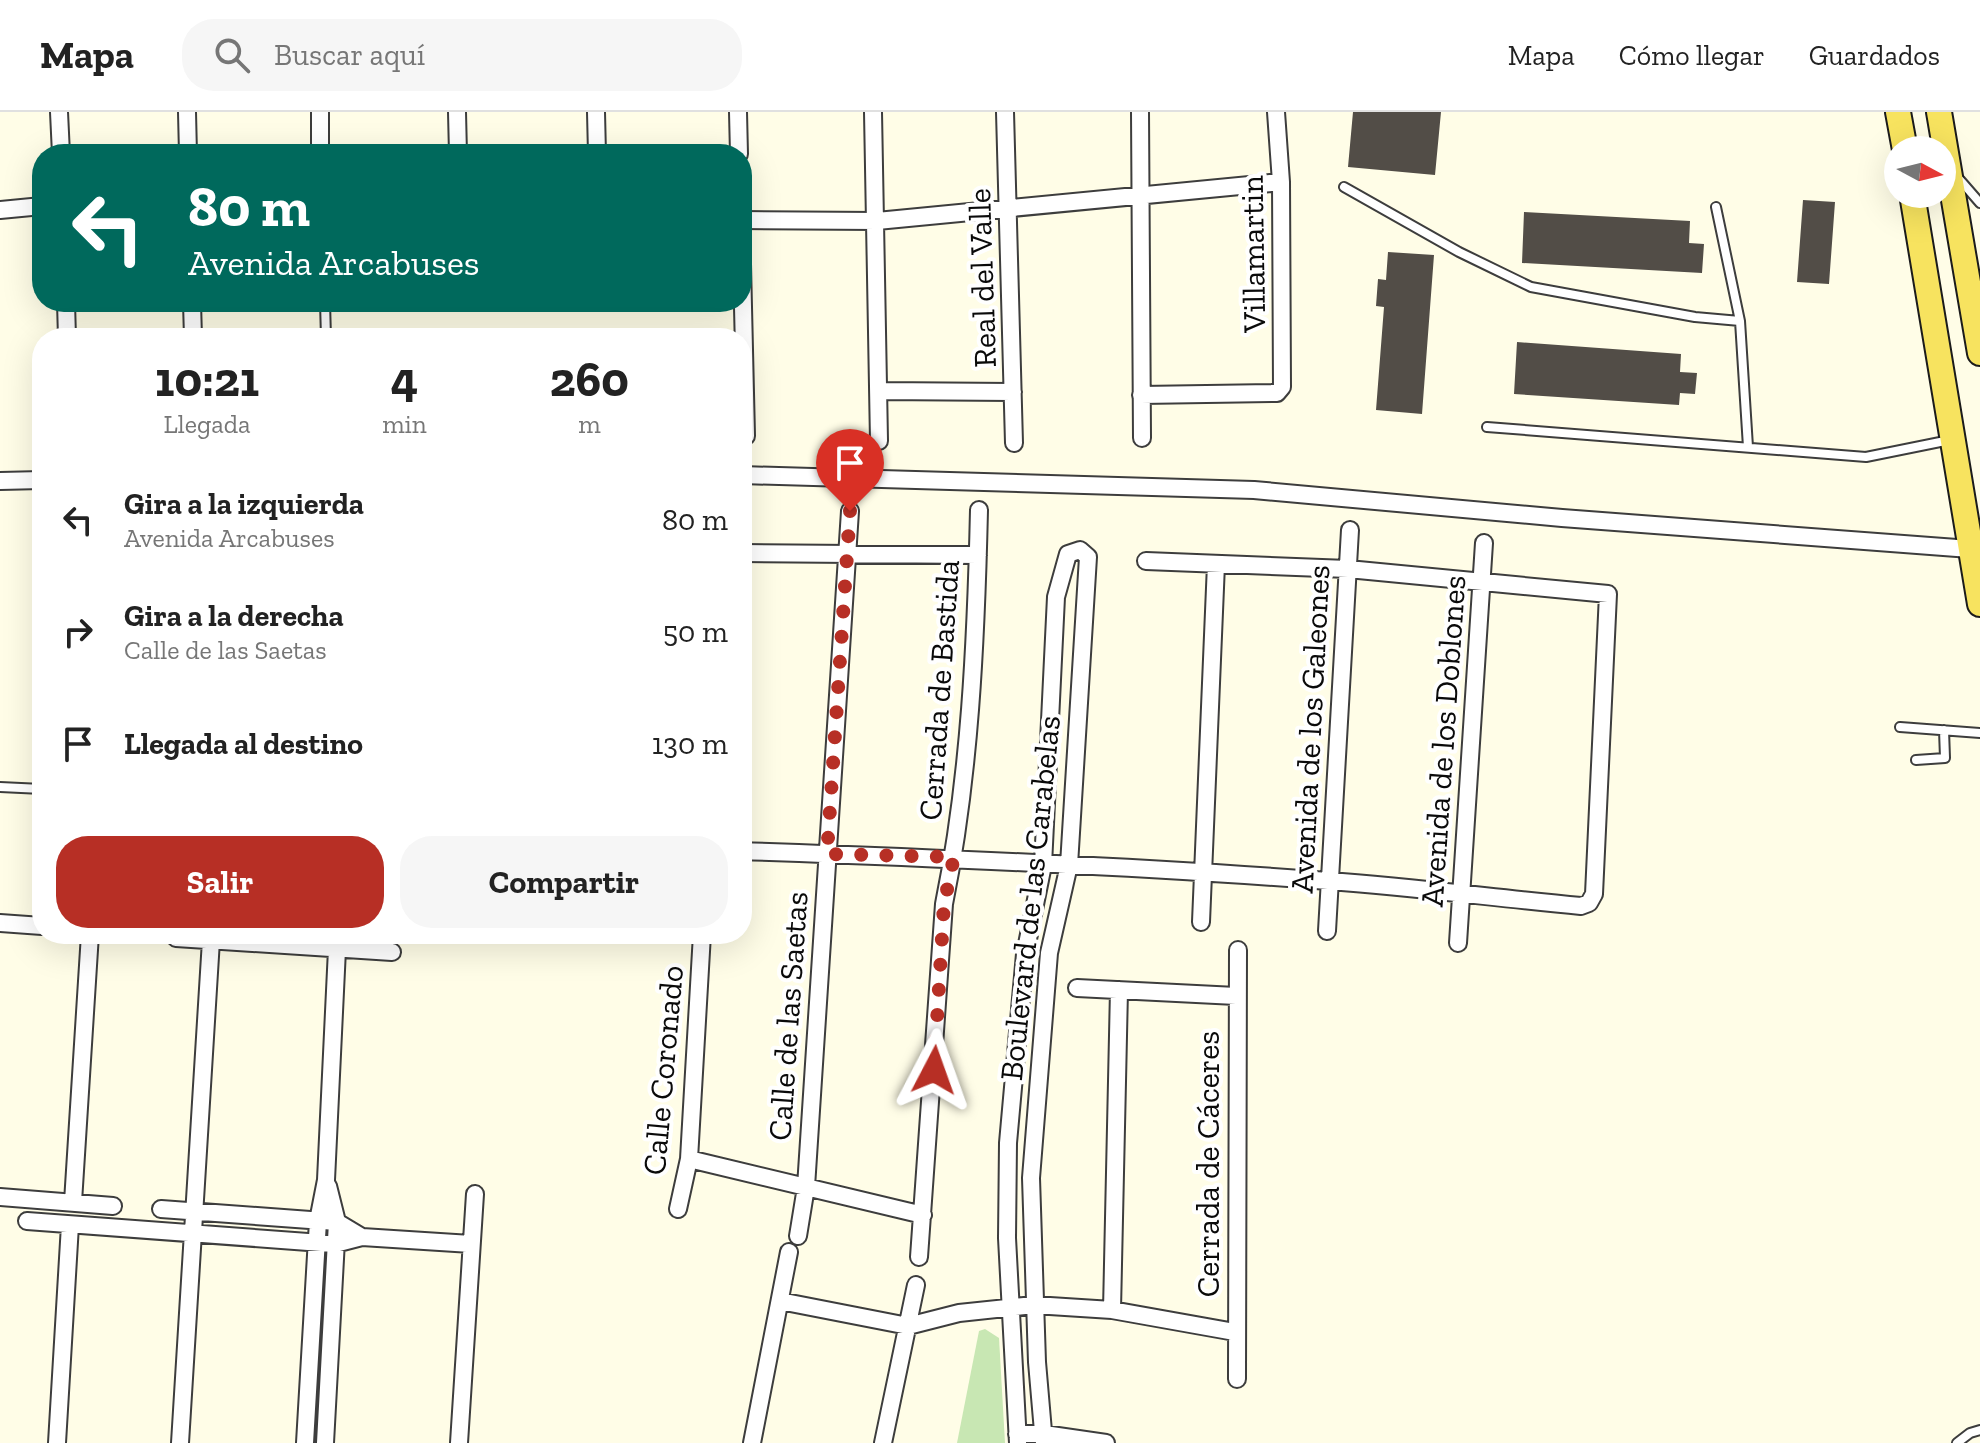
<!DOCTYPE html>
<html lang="es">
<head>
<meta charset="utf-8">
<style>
  :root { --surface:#fff; --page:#f6f6f6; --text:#222; --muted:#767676; --line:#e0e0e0; --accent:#b72f25 }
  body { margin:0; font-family:"Zilla Slab",serif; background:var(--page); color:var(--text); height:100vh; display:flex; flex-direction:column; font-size:30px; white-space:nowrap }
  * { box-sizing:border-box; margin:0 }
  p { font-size:26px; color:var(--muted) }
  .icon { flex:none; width:44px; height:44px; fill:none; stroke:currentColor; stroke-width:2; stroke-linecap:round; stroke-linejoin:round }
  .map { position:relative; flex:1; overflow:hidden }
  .drawer { position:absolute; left:32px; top:216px; width:720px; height:616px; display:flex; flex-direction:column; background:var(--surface); border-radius:32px; box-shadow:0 8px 32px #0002 }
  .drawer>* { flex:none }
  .hud { position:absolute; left:32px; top:32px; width:720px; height:168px; border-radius:32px; box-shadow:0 8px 32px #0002; background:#00695c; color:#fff; overflow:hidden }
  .needle { width:52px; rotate:97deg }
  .tools { position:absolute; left:1884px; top:24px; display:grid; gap:16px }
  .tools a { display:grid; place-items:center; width:72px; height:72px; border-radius:50%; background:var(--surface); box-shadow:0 8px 32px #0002; font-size:40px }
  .pin { position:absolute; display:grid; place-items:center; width:68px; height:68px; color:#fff; margin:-82px -34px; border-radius:50% 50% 50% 0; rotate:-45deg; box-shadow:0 0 8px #0007 }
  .pin .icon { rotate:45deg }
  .me { position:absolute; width:88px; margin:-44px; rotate:4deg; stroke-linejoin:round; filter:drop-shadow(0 0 6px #0008) }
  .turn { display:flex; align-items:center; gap:28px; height:168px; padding:0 24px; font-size:36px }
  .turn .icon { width:104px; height:104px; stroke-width:2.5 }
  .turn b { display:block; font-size:56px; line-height:68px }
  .eta { display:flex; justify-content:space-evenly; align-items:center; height:136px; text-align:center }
  .eta b { font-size:48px; font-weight:800; line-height:56px }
  .cta { display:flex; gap:16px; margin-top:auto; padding:16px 24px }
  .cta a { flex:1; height:92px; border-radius:32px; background:var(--accent); color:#fff; font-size:32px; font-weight:800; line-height:92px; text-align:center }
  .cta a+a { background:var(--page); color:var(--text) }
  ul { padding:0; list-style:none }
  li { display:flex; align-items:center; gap:24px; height:112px; padding:0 24px }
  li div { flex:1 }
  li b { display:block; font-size:30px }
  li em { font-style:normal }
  header { display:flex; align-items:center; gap:48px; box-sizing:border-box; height:112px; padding:0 40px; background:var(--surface); border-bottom:2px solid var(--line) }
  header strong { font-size:38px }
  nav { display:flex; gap:44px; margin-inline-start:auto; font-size:28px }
  .search { width:560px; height:72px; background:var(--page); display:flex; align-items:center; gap:20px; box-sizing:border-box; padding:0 28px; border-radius:32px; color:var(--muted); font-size:30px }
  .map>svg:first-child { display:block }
  .green { fill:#c8e7b3 }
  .building { fill:#524d47 }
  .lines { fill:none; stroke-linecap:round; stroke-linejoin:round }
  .service-casing { stroke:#3d3d3d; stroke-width:12 }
  .minor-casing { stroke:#3d3d3d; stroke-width:20 }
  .primary-casing { stroke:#1b1b1b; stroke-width:28 }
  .service { stroke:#fff; stroke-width:8 }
  .minor { stroke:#fff; stroke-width:16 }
  .primary { stroke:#f7e35f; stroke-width:24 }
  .route { stroke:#b72f25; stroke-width:14; stroke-dasharray:0 25.2 }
  .labels { text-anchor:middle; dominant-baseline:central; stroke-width:8; stroke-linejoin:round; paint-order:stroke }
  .street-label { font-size:32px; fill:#0a0a0a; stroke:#fff }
</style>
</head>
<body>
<header>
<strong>Mapa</strong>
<div class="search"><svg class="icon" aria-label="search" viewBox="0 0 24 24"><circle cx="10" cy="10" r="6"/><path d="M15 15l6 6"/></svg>Buscar aquí</div>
<nav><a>Mapa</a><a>Cómo llegar</a><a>Guardados</a></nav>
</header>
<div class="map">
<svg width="1980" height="1331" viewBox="0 0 1980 1331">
  <rect width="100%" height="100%" fill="#fffde7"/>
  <!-- green -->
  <path class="green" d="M985,1217L999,1226L1005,1331H957L979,1219Z"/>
  <!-- building -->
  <path class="building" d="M1353,0H1441L1435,63L1348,55Z
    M1803,88L1835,90L1829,172L1797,170Z
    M1524,100L1690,109L1689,131L1704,132L1702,161L1522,151Z
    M1388,140L1434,143L1422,302L1376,298L1384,195L1376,194L1378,167L1386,168Z
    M1517,230L1681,242L1680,260L1697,261L1695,282L1680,281L1679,293L1514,282Z"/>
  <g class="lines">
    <!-- service casing -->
    <g class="service-casing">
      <path id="service" d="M1960,68L1980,91
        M1344,75L1459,140L1531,175L1695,205L1740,209L1748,335
        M1716,95L1740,209
        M325,190L326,226
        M1487,315L1866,345L1950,328
        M1900,615L1980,621
        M1916,648L1945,646L1944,618
        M0,675L42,677
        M1957,1331L1970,1321L1980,1318"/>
    </g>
    <!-- minor casing -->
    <g class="minor-casing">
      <path id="minor" d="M59,0L61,42
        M187,0L188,42
        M320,0V42
        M457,0L458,42
        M596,0L597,42
        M738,0L739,42
        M873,0L879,329
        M1005,0L1014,331
        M1140,0L1142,326
        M0,98L42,94
        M742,108L877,109L1281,70
        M742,152L746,324
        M66,190L67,226
        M192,190L193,226
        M879,279L1013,280
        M1141,283L1277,281L1282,275L1281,70L1276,0
        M742,363L1254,378L1562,406L1970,437
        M0,369L42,368
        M742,441L978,443
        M742,739C937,746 1133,754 1328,769C1412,775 1496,786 1581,794L1589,791L1594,782L1608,482L1348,457L1146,449
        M1201,810L1216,452
        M0,811L42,814
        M1327,819L1350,418
        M176,826L392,840
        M1458,831L1484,431
        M1077,876L1236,884
        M689,1047L923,1103
        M0,1085L113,1094
        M73,1090L90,822
        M161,1097L337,1110L362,1125
        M678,1097L689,1047L702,822
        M27,1109L335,1132L362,1125L471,1132
        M798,1124L806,1075L850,399
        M919,1145L944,792C970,664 976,529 979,398
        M780,1189L908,1214L959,1201L1034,1193L1112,1198L1235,1220
        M1112,1198L1119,878
        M1237,1267L1238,838
        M1017,1322H1044L1106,1331
        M57,1331L70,1113
        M180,1331L211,828
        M305,1331L318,1109L326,1068L337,837
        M325,1331L337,1110L328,1074
        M459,1331L475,1082
        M752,1331L789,1140
        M883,1331L916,1173
        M1018,1331L1007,1126L1008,1031L1025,842L1043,753L1056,485L1068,442L1080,438L1088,445L1069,753L1049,841L1031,1066L1037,1250L1044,1331"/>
    </g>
    <!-- primary casing -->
    <g class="primary-casing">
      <path id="primary" d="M1898,0L1905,38
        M1939,0L1980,241
        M1912,82L1980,492"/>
    </g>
    <!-- service -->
    <use href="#service" class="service"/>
    <!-- minor -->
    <use href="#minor" class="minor"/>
    <!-- primary -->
    <use href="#primary" class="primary"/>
  </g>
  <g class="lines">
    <!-- route -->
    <path class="route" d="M850,399L827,742L954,745L944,792L934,958"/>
  </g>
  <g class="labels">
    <!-- street labels -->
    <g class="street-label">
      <text transform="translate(1253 142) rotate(-91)">Villamartin</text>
      <text transform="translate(982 166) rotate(-92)">Real del Valle</text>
      <text transform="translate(939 578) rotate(-86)">Cerrada de Bastida</text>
      <text transform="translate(1310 617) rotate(-87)">Avenida de los Galeones</text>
      <text transform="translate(1443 629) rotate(-86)">Avenida de los Doblones</text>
      <text transform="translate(1030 786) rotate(-84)">Boulevard de las Carabelas</text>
      <text transform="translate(788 904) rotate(-86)">Calle de las Saetas</text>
      <text transform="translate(663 958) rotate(-85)">Calle Coronado</text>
      <text transform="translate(1208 1052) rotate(-90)">Cerrada de Cáceres</text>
    </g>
  </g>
</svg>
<div class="tools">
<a><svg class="needle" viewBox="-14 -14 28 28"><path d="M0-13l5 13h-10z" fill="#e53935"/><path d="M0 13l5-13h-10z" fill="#767676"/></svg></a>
</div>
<div class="pin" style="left:850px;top:399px;background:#d93025"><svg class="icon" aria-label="arrive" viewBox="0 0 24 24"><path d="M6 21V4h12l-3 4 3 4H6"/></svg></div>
<svg class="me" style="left:934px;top:958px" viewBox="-20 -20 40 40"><path d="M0-17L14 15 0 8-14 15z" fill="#b72f25" stroke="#fff" stroke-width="4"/></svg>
<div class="hud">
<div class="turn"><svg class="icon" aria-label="left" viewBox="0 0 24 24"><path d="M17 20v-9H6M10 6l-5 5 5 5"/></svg><div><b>80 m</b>Avenida Arcabuses</div></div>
</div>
<section class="drawer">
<div class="eta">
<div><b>10:21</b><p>Llegada</p></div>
<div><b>4</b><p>min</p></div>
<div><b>260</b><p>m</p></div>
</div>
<ul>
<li><svg class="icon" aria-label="left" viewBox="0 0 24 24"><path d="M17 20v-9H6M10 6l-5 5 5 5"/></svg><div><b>Gira a la izquierda</b><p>Avenida Arcabuses</p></div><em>80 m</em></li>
<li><svg class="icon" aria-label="right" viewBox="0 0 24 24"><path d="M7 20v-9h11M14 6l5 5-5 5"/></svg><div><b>Gira a la derecha</b><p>Calle de las Saetas</p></div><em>50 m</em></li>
<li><svg class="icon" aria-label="arrive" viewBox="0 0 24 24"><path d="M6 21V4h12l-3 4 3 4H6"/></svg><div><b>Llegada al destino</b></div><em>130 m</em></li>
</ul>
<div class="cta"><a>Salir</a><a>Compartir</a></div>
</section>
</div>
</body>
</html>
